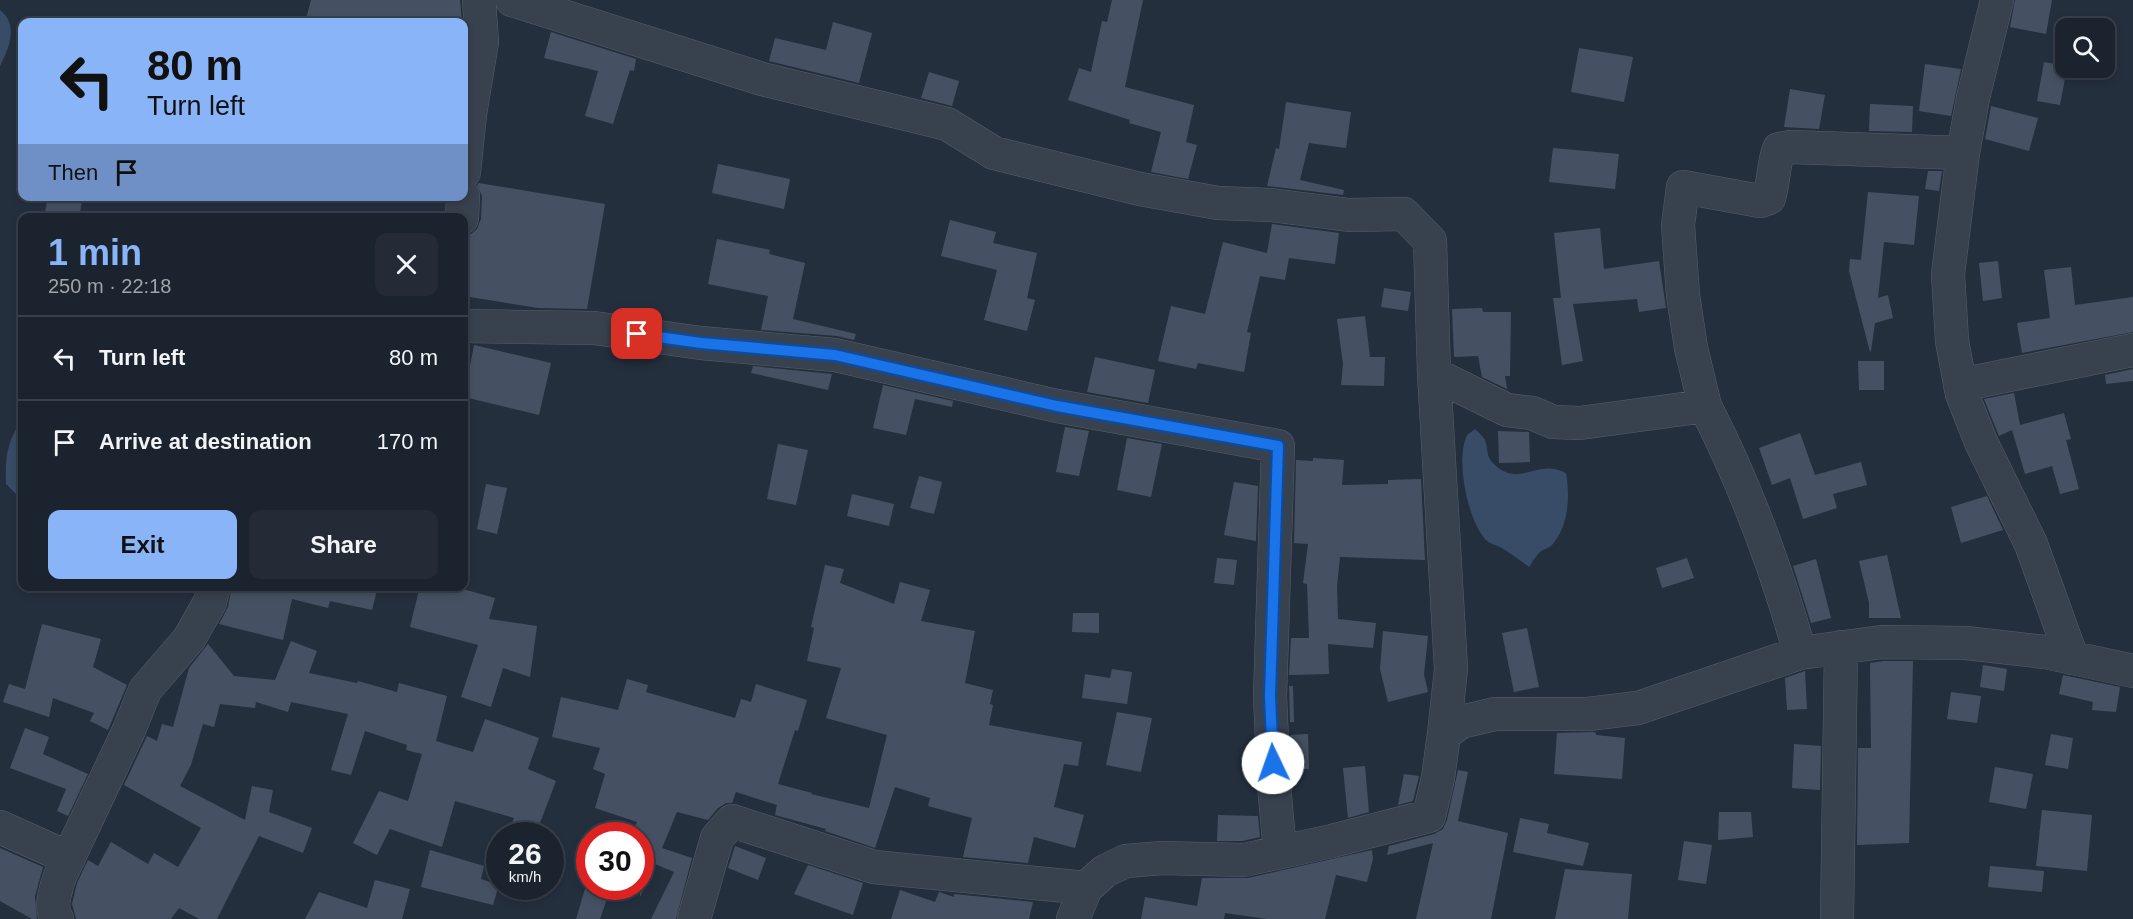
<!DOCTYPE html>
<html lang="en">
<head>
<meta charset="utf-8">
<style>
  :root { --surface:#1b232e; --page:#242b36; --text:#f1f3f6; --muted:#a0a4aa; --line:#39404a; --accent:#8ab4f8 }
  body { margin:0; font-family:Arial,sans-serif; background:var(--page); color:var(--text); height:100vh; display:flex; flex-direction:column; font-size:22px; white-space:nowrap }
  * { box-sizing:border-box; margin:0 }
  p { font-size:20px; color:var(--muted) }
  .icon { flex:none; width:33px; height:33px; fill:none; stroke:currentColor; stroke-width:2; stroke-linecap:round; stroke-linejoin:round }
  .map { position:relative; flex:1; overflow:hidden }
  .drawer { position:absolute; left:18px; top:213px; width:450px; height:378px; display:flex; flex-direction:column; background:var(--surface); border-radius:12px; box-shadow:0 3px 9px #0003,0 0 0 2px var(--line) }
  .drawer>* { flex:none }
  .guide { position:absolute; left:18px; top:18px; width:450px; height:183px; border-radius:12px; box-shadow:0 3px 9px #0003,0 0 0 2px var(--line); background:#8ab4f8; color:#111; overflow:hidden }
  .controls { position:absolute; left:2055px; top:18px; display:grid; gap:12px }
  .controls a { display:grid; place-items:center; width:60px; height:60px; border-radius:12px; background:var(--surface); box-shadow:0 3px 9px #0003,0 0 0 2px var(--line); font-size:30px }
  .speed { position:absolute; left:486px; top:822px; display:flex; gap:12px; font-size:30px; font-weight:700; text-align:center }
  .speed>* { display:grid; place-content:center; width:78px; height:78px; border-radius:50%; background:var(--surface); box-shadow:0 3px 9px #0003,0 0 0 2px var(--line); line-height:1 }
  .speed small { font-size:15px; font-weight:400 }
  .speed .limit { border:9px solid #d22; background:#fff; color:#111 }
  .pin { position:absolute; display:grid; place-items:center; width:51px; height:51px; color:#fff; margin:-26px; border-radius:12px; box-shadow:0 3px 9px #0006 }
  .me { position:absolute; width:66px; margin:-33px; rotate:357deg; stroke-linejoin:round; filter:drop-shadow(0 0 4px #0008) }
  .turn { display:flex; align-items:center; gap:21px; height:126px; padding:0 30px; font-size:27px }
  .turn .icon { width:78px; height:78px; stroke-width:2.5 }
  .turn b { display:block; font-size:42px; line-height:51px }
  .then { display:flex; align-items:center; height:57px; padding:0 30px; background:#0003; gap:12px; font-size:22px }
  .round { display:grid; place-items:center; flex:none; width:63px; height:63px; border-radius:12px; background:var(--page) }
  .headline { display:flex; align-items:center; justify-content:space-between; height:102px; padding:0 30px }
  h1 { font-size:36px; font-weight:800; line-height:45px; color:var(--accent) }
  .cta { display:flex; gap:12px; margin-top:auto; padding:12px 30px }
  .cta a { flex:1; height:69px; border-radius:12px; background:var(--accent); color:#111; font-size:24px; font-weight:800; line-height:69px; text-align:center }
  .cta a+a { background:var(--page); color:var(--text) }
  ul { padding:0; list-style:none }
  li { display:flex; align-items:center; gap:18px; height:84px; padding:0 30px; border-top:2px solid var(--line) }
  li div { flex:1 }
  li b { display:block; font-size:22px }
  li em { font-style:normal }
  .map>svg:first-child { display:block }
  .water { fill:#394c67 }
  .building { fill:#455162 }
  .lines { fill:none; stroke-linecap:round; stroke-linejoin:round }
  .minor-casing { stroke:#565f6c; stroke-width:34 }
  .minor { stroke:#38414e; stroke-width:33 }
  .route-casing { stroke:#114b97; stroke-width:15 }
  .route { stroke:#1a73e8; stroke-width:10 }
</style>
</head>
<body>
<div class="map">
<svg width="2133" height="919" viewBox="0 0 2133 919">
  <rect width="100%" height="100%" fill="#242f3e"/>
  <!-- water -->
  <path class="water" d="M0,10C19,25 9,48 0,66Z
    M22,419V500L6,484C5,457 7,442 22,419Z
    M1475,429C1478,432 1483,436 1485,440C1488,447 1486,456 1492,462C1519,491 1536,457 1566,473C1570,496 1569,526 1552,545C1549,548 1544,549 1540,552C1536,556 1532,562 1529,567C1520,560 1511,554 1502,548C1497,545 1490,544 1486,540C1468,522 1454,456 1468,434C1469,434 1475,429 1475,429Z"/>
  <!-- building -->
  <path class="building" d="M311,0H460L462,22H305Z
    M1112,0H1143L1125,87L1194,105L1186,142L1197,145L1188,179L1151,172L1161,132L1129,123L1130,120L1068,100L1079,68L1091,72L1102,21L1107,22Z
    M2015,0H2052L2046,34L2010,27Z
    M833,22L872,33L859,83L769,61L775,38L826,50Z
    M551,32L636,59L634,71L630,70L613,124L585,116L598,71L544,58Z
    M1579,48L1633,57L1624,102L1571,92Z
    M2044,62L2066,66L2067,68L2060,105L2037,101Z
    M1925,64L1961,69L1951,116L1919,111Z
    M929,72L959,81L952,106L921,98Z
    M1790,89L1825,95L1819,129L1784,127Z
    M1286,102L1351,112L1346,148L1309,143L1300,180L1344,190L1343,195L1267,186L1276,148L1279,149Z
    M1870,104L1913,106L1912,132L1869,131Z
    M1991,106L2038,118L2029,151L1985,139Z
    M1553,148L1619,154L1615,189L1549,182Z
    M718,164L790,179L784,209L712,193Z
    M1928,171H1942L1939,191L1925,189Z
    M479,183L605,204L587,309L538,308L464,296V236L471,234L477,229L481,219L482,196L477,185Z
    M1868,192L1919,196L1914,245L1884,242L1878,298L1888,295L1893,318L1875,323L1871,351L1870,352L1849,271L1850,259L1861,260Z
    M48,196H83L79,218H44Z
    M950,220L996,232L993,243L1037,253L1027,298L1035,300L1027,331L984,320L997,270L941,256Z
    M1272,224L1339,233L1335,264L1289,258L1285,280L1260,276L1247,332L1251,333L1244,372L1198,363L1196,369L1158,361L1171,306L1205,314L1223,242L1267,253Z
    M1600,228L1604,269L1659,261L1666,308L1639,312L1637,299L1573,304L1583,361L1562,365L1553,298H1561L1554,233Z
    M717,239L770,250L769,254L805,263L793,319L856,334L854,340L837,336L761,330L768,296L708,284Z
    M1998,261L2002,298L1983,301L1979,263Z
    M2071,267L2075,305L2133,297V332L2022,353L2017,323L2050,318L2044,270Z
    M1384,288L1411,292L1408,311L1381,307Z
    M1482,308L1483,312H1511L1510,376H1505L1507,389L1482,377L1478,356L1454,357L1452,309Z
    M1365,316L1370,357H1385L1384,386L1341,385L1343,364L1337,319Z
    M474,345L551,363L539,415L464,397Z
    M1095,357L1155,370L1148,403L1087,392Z
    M1858,361H1884V390H1859Z
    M753,366L832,374L828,390L751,373Z
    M2133,369V381L2106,384L2105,375Z
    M883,385L953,401L952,407L915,399L906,435L873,428Z
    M2014,393L2020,425L2064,413L2071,439L2066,440L2079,489L2060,494L2052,466L2025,474L2012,430L1999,436L1984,399Z
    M1065,427L1089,431L1079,476L1056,472Z
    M1498,431L1529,432L1530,462L1499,463Z
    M1800,433L1815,475L1861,462L1867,485L1833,494L1837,508L1803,519L1790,478L1772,485L1759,448Z
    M1127,438L1162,444L1151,497L1117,490Z
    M778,444L808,450L796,505L767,499Z
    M1313,458L1344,460L1342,485L1388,484V480L1421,479L1425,560L1340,557L1337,586L1338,619L1376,623L1373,648L1328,644L1329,674L1289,675L1291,638H1309L1307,584L1303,583L1308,544L1294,543L1296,460L1313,461Z
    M919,476L942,482L934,514L910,508Z
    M1234,482L1258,486L1256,541L1224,535Z
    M486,484L507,488L497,534L477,529Z
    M852,494L894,504L889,526L847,516Z
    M1987,496L2003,530L1961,543L1951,507Z
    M1887,555L1901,618H1869V603L1859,561Z
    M1217,558L1237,560L1234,585L1214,583Z
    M1687,558L1694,578L1662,588L1656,568Z
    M1816,559L1831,618L1811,623L1793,566Z
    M825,565L844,569L840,583L894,604L900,582L930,590L921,621L975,631L965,683L993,690L990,704L993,705L989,725L1082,742L1078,766L1064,764L1054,807L1084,815L1075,848L1034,837L1028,863L963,857L972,818L928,806L930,798L895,787L875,848L825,831L826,829L775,815L777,805L736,792L732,803H726L718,808L708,820L677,812L662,848L692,858L676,919H651L674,872L655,864L640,897V836H631L637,822L595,808L605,774L593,769L600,748L552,737L561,697L618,710L627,679L648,685L646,692L735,718L741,699L751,702L756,684L807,700L798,731L795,730L778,784L812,793L811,794L869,808L887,735L826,718L841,668L807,661L814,628L811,627Z
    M232,586H378L372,610L330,601L328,608L292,599L283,640L219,624L228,607Z
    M420,586H452L495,598L489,619L537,626L530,677L503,668L491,707L461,697L478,645L410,627Z
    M1073,613H1099V633L1072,632Z
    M42,624L101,639L93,667L127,685L108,730L90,721L94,713L53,698L49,717L3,702L9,684L25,689Z
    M1527,628L1539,687L1514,692L1502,633Z
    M1383,631L1428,636L1424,674L1428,692L1388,702L1380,669Z
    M291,641L317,651L309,673L357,683L358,681L397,692L399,683L447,696L436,741L473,752L485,719L539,738L528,769L556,781L535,836H507L514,818L455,801L442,847L390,829L377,855L353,843L379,791L408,801L422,754L406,750L407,745L365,731L351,775L331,770L348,714L291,702L288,712L256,702L255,708L220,704L214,727L203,724L191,765L180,786L245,820L252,786L273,790L269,812L312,828L303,853L259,836L217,919H199L179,908L171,919H76L72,904L77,883L88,860L98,866L111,842L148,864L154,853L178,867L201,828L124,785L147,736L157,741L162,724L173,727L189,668L208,644L234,676L275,680Z
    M1884,661H1913L1909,843L1857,845L1858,748H1871L1870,663Z
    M1983,665L2007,669L2004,691L1980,687Z
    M1112,669L1132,672L1127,704L1082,698L1085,674L1110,678Z
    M1805,671L1807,709L1787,710L1785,678Z
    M2063,675L2120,687L2116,712L2092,710L2093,702L2059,694Z
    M1289,686H1293L1294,722H1290Z
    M1951,692L1981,696L1977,723L1947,719Z
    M1117,712L1152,718L1141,772L1106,765Z
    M25,728L49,737L43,754L88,774L68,816L57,811L66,789L10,768Z
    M1557,733L1593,732L1596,733V735L1625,738L1622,779L1554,774Z
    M1308,734L1309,769H1292L1290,735Z
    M2051,734L2073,738L2068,769L2045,765Z
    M1794,744L1821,746L1820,790L1792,788Z
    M1365,766L1369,812L1348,818L1343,768Z
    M1995,767L2033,774L2026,809L1989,802Z
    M1458,770L1468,772L1458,821L1508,833L1491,919H1416L1433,843L1387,855L1389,846L1434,834L1443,829L1447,820Z
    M1404,774L1419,776L1413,801L1398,805Z
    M2042,810L2092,815L2087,871L2036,866Z
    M1719,812H1751L1753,837L1718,840Z
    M1218,815L1258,816L1260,837L1242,841H1217Z
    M1520,818L1549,824L1547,833L1589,843L1583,866L1513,852Z
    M1684,841L1712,845L1706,884L1678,880Z
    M735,846L766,858L758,880L728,868Z
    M0,848L43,867L35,896L37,919H32L0,901Z
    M430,850L484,866L481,879L499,885L493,905L421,887Z
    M1372,850L1373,859L1367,882L1336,875L1325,919H1267L1225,913L1224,919H1141L1145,897L1197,906L1202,878H1248Z
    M808,865L863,883L853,915L794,894Z
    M1990,866L2044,871L2042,892L1988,887Z
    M1565,869L1632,874L1628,919H1555Z
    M375,880L410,889L402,919H305L319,892L367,908Z
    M587,882L590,883V886H601L610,890L600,919H576Z
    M900,890L935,902L939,892L954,897V894L1033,902L1029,919H891Z"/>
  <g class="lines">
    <!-- minor casing -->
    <g class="minor-casing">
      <path id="minor" d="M512,0L762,79L947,124L994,153L1140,189L1218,203L1271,205L1349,215L1404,214L1430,241L1434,374L1451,669L1444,734
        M1997,0L1973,98L1963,153L1948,274L1952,341L1962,394L1981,442L2031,544L2072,658
        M464,172L470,114L482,42L479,0
        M462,218L463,196
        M464,326L594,328L701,343L835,355L1057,406L1278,446L1270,696L1274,785L1280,852
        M1434,374L1507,410L1532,413L1553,422L1580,423L1705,406L1691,348L1683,295L1678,225L1683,187L1760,201L1769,198C1774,182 1773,165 1779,149L1791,147L1963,153
        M1960,385L2133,350
        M1705,406C1746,486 1776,567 1800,653
        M0,827L69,858
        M57,919C49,907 56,888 60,876L129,730L145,690L189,639L210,602L214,586
        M694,919L717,838L732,821L874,867L1086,888
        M1073,919L1086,888L1105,871L1126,861L1162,858L1244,860L1332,841L1429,816L1438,778L1444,734L1461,722L1495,714H1588L1638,708L1800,653L1882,642L1966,643L2045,652L2133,671
        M1837,919L1841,647"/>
    </g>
    <!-- minor -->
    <use href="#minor" class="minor"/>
  </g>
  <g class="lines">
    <!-- route casing -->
    <g class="route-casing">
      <path id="route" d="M637,334L701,343L835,355L1057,406L1278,446L1270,696L1273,763"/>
    </g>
    <!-- route -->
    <use href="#route" class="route"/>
  </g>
</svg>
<div class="controls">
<a><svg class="icon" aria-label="search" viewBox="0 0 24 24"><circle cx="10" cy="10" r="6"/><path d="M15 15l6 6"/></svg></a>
</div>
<div class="speed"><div>26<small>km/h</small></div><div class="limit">30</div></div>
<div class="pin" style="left:637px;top:334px;background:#d93025"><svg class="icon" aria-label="arrive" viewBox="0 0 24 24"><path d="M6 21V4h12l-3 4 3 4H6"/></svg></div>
<svg class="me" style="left:1273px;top:763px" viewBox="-20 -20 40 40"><circle r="19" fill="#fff"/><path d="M0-13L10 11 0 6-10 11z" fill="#1a73e8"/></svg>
<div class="guide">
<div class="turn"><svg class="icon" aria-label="left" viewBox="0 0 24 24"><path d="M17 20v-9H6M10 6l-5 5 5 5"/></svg><div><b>80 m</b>Turn left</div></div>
<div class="then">Then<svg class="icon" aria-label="arrive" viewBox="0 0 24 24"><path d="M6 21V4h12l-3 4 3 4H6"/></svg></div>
</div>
<section class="drawer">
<div class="headline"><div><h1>1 min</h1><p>250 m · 22:18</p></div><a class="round"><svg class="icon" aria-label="close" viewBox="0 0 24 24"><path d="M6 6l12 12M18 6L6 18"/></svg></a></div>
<ul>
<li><svg class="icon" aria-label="left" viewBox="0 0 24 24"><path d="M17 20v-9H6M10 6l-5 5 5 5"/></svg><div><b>Turn left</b></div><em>80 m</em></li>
<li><svg class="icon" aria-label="arrive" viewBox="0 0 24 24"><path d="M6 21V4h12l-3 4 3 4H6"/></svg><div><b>Arrive at destination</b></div><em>170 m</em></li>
</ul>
<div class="cta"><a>Exit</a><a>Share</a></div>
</section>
</div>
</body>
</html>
